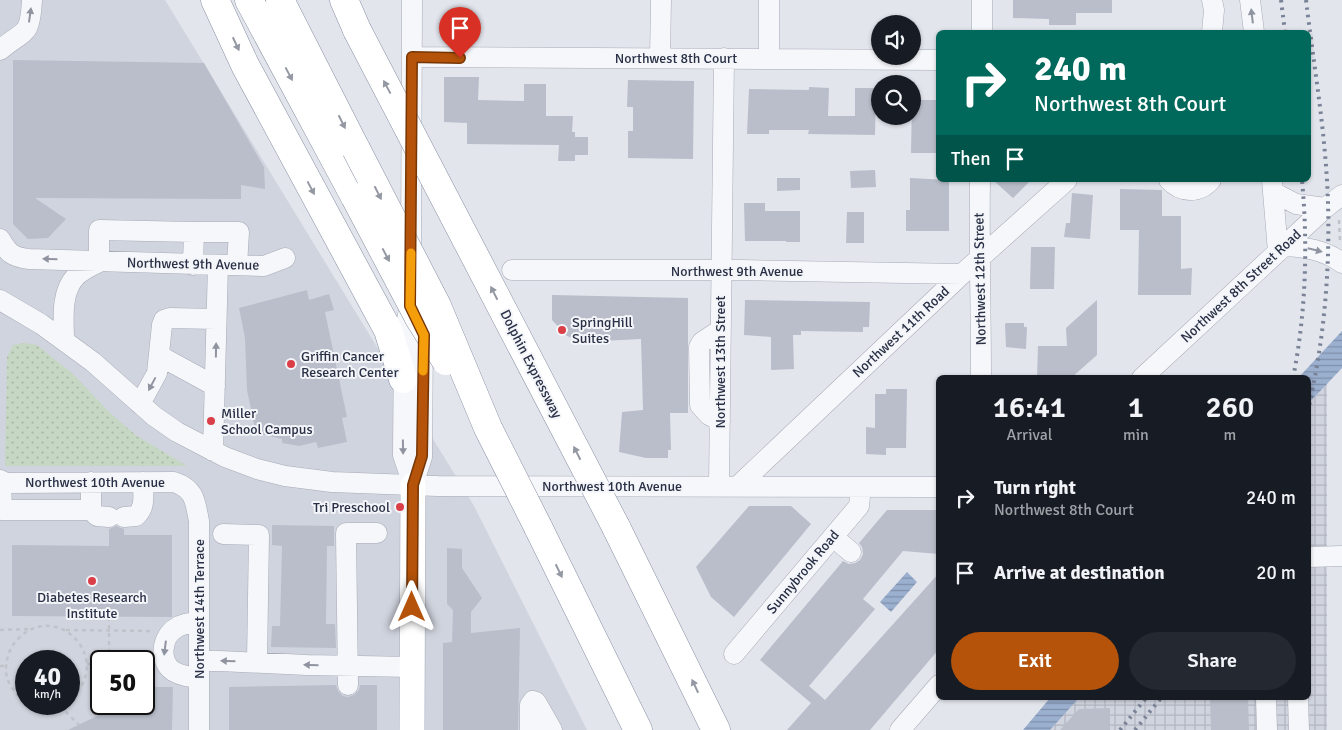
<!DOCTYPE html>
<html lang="en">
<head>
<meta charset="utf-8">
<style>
  :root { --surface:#171b24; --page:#242831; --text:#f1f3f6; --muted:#9ea1a6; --accent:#b45309 }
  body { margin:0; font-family:Signika,sans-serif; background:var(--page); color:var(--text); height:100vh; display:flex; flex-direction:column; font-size:19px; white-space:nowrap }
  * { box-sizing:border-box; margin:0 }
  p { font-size:16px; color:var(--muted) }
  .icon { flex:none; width:28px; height:28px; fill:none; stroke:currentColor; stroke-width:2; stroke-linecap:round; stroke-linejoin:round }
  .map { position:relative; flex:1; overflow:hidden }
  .sheet { position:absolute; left:936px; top:375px; width:375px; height:325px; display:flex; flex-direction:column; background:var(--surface); border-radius:8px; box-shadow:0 1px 4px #0004 }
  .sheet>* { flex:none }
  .top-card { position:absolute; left:936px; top:30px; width:375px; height:152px; border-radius:8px; box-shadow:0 1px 4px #0004; background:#00695c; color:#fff; overflow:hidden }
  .fabs { position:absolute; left:871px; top:15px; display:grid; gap:10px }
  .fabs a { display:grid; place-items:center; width:50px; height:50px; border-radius:50%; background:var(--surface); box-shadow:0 1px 4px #0004; font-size:25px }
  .speed { position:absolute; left:15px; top:650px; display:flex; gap:10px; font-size:25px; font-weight:700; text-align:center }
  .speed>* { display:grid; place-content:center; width:65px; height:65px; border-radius:50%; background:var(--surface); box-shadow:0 1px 4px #0004; line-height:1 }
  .speed small { font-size:12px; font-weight:400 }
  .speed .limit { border:2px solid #111; border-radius:8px; background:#fff; color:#111 }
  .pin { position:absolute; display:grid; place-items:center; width:42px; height:42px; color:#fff; margin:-51px -21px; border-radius:50% 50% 50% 0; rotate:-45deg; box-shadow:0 0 5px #0007 }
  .pin .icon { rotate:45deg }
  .me { position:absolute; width:55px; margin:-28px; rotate:0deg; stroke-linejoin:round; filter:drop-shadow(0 0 4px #0008) }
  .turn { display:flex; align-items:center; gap:18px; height:105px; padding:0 15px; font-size:22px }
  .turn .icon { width:65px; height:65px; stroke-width:2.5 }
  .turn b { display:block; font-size:35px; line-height:42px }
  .then { display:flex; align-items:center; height:48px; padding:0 15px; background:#0003; gap:10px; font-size:19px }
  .eta { display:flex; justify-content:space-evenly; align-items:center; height:85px; text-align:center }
  .eta b { font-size:30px; font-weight:600; line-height:35px }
  .primary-button { display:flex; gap:10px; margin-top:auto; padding:10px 15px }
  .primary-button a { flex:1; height:58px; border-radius:30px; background:var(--accent); color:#fff; font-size:20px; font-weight:600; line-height:58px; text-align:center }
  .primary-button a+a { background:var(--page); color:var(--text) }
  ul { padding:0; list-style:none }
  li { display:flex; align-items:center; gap:15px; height:75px; padding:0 15px }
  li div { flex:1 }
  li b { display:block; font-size:19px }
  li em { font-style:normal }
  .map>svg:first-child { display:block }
  .built { fill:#d0d4de; fill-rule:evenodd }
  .industrial { fill:url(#industrial-grid) }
  .grass { fill:url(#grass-dots) }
  .water { fill:url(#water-rules) }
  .building { fill:#b9beca }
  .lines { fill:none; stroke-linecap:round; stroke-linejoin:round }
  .minor-casing { stroke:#a7abb7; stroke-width:21 }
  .major-casing { stroke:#a1a8b9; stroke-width:26 }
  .highway-casing { stroke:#8891a4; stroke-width:29 }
  .path { stroke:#c1c3cb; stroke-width:2.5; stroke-dasharray:4 4; stroke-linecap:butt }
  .minor { stroke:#f6f7fa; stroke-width:20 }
  .major { stroke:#fff; stroke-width:25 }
  .highway { stroke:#fff; stroke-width:28 }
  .rail { stroke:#7a8297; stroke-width:4; stroke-dasharray:2.5 5; stroke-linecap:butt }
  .highway-bridge-casing { stroke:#8891a4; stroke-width:29; stroke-linecap:butt }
  .highway-bridge { stroke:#fff; stroke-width:28 }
  .oneway { fill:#9094a0 }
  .oneway2 { fill:#9498a2 }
  .route-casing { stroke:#753606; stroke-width:12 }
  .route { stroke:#b45309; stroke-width:9 }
  .slow { stroke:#f59e0b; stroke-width:9 }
  .poi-dot { fill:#da3e47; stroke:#f3f5f9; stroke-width:2 }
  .labels { text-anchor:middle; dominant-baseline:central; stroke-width:4; stroke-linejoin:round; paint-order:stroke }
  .street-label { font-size:14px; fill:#293046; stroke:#f3f5f9 }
  .poi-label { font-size:14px; fill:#293046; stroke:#f3f5f9; text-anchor:start }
</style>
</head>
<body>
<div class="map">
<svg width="1342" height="730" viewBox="0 0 1342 730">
  <defs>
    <pattern id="industrial-grid" width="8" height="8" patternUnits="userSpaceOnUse" patternTransform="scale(1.25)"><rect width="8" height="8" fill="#d0d4de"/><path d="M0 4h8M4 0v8" fill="none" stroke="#b3b6c0"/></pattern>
    <pattern id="grass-dots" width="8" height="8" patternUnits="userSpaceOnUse" patternTransform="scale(1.25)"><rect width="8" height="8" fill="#c6d7c3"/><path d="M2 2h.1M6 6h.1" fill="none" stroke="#aab9a9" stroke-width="1.8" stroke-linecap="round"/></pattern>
    <pattern id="water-rules" width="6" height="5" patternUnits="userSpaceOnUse" patternTransform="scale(1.25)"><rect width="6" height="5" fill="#9bafcf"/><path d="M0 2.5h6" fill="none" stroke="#7e8faa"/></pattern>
  </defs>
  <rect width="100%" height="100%" fill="#e2e5ec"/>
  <!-- built -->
  <path class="built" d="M0,0H165L474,506L587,730H0ZM26,661H69V704H26ZM101,661H144V704H101Z"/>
  <!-- industrial -->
  <path class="industrial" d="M1327,384V730H1050L1079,698H1309V403Z"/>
  <!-- grass -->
  <path class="grass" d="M25,343L37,345L73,374L110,413L137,436L187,466H5L7,357L13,345Z"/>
  <!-- water -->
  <path class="water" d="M1342,331V368L1309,403V378L1299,377Z
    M907,572L917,582L891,612L880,602Z
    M1050,698H1079L1050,730H1023Z"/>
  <!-- building -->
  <path class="building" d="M1013,0H1112V13H1076V25H1049V19L1013,18Z
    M13,60L204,63L264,167L265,189L241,185V199L35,198L66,219L48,238L28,239L13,224Z
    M444,77H479L478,100L524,101V84H546V116H573L572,132H575V137H588V155H575V161H558L559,145L467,144V123L444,122Z
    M628,80L694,81L693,159L628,158V131H633V107H627Z
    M809,87L829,88L828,116H855V88H876L875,135L808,134L809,130H769V134H747L749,89L809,90Z
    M912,100H939V153H911Z
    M875,170L876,187L851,188L850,171Z
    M777,178H800V190L777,191Z
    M910,178L949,180V231H906V210H910Z
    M993,180H1031L1013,198Z
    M1120,189L1162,190V216H1181V269L1192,268L1191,295H1138L1139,230H1120Z
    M1072,193L1093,195L1090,239L1064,237L1066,223H1070Z
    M744,203H765V211H800V242H786V241H745Z
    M847,212H864V243H846Z
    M1031,247H1055L1054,289H1030Z
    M307,290L309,300L329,294L334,310L325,312L347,417L342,418L347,442L318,448L316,442L299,446L282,443V439L256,433L247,390L245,338L239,308Z
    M552,295L688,298V413H670L671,450H668V458H646L619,452L622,412L643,410L641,339L582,342L567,336L552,320Z
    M745,300L870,302L869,327H863V332L801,331V335H793L794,369L771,370V337L744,335Z
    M1097,300V355L1071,378H1037L1038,346H1067L1066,328Z
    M1006,323H1024V327H1027L1026,349L1006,347L1005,324Z
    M886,389H907L906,448H886V455L866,454V427L875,428V394H886Z
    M749,506H791L811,524L734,617L711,597L696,567Z
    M887,510H939V554L903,551L863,599L875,609L809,686L825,700L939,573V649L870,730H787L811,703L760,660L843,561L849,564L855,563L860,560L863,554L862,547L859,543Z
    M272,525L334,526V546H327L326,624H335L336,648L271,647L272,626H280L282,546L272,545Z
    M116,526L124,529V535H172V617L12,616V545L109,546V529Z
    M447,548L462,549V568L482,598L471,612V633L520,628L518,730H443V643L452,642L453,610L447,604Z
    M336,685L338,691L343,696L348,697L354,695L359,690L360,685H377V730H229V687Z
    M144,687H173L172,730H68L103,713L102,704H144Z
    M1210,698H1248L1249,730H1211Z
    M1110,708V730H1060L1079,709Z"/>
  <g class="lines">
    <!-- minor casing -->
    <g class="minor-casing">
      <path id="minor" d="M1250,0L1254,32
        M982,32V0
        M1212,32L1214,10L1212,0
        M0,50C24,29 30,39 32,0
        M412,57L939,60
        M660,58L661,0
        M769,59V0
        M980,180C979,246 981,312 981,378
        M1169,180C1181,193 1199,194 1211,180
        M1272,180L1278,252
        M1273,192L1296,204L1325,208
        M194,232H239L237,265
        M0,239C8,253 12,257 29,259L264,266L285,258
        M1284,246C1305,247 1325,250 1342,263
        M411,253L412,0
        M99,262V230L194,232L193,265
        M512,270H740L962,274
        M410,297V306L404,333L403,455L413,485
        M0,300L41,324L93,362L154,416L177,432L225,457L257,469L285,476L332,482L438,486L939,487
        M64,340C64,320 60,293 76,276C82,270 91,266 99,262
        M160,356L215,386
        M1142,378L1325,208L1342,195
        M140,404L157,373L162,325L164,320L170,318L216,319
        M720,421L709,415L700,405L699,347L702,342L720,330
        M213,451L218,265
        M0,480L6,483L174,482C195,489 195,501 199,521V730
        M1,481L2,510H91V482
        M413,485L422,457L423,335L419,325
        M719,486L724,58
        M738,486L962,274L1067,180
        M91,510L97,516L109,517
        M124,517L136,516C146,507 143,495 143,482
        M223,534L259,535L257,662
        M833,537L851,552
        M1309,557L1342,556
        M199,622C191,623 183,623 176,628C162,636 158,661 173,671C181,676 190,677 199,678
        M734,654L859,506L861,487
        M199,660L307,665L412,667
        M348,685L346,533H377
        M1266,698L1267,730
        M1298,698L1299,730
        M530,730V705L533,701L536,702L552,730
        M900,730L939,685"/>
    </g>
    <!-- major casing -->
    <g class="major-casing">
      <path id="major" d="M412,730L413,485"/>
    </g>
    <!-- highway casing -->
    <g class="highway-casing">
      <path id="highway" d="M215,0L245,65L388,330L403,379
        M249,0L355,197
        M280,0L356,149
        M344,0L357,30
        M538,527L638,730
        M616,527L716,730"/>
    </g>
    <!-- path -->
    <path class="path" d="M1339,220L1340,242
      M0,630L31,629
      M66,630L151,631
      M109,661V617
      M87,664H101
      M0,666H7
      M26,701C14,694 5,681 6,667C7,655 11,645 20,637C59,601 116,660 69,701
      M30,704L47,708L64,704
      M60,706L80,726"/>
    <!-- minor -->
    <use href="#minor" class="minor"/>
    <!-- major -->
    <use href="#major" class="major"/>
    <!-- highway -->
    <use href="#highway" class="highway"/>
    <!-- rail -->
    <path class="rail" d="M1281,0L1285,32
      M1306,0C1314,67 1326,135 1328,203C1330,272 1324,339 1309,406
      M1293,378C1306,313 1308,245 1302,180
      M1120,730L1146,698
      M1135,730L1161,698"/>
    <!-- highway-bridge casing -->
    <g class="highway-bridge-casing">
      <path id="highway-bridge" d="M357,30L616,527
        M356,149L437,306L488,428L538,527
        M355,197L419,318L446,361"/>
    </g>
    <!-- highway-bridge -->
    <use href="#highway-bridge" class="highway-bridge"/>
  </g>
  <!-- one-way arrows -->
  <defs><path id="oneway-solid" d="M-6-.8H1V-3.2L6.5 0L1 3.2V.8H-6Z" transform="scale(1.25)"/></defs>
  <g class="oneway">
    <use href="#oneway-solid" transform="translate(30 15) rotate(-82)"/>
    <use href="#oneway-solid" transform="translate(1252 16) rotate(-97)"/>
    <use href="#oneway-solid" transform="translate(1315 250) rotate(14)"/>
    <use href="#oneway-solid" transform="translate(50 259) rotate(-179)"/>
    <use href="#oneway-solid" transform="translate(216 350) rotate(-89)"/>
    <use href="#oneway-solid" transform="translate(152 384) rotate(118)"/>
    <use href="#oneway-solid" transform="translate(403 447) rotate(89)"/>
    <use href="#oneway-solid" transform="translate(165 648) rotate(97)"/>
    <use href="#oneway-solid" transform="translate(228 661) rotate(-178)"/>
    <use href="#oneway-solid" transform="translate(311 665) rotate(-178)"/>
  </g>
  <g class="oneway2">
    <use href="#oneway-solid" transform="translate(236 44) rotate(65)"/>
    <use href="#oneway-solid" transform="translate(289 74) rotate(62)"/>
    <use href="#oneway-solid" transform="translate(387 87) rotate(-118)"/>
    <use href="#oneway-solid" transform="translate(342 122) rotate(63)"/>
    <use href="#oneway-solid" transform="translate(311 188) rotate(62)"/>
    <use href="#oneway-solid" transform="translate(378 193) rotate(63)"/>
    <use href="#oneway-solid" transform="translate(386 255) rotate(62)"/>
    <use href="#oneway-solid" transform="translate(494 293) rotate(-117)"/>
    <use href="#oneway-solid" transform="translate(577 453) rotate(-117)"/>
    <use href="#oneway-solid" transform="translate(559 571) rotate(64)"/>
    <use href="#oneway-solid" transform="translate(695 686) rotate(-115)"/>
  </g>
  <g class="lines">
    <!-- route casing -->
    <g class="route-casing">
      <path id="route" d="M412,607L413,485L422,456L424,335L410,306L412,57L460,58"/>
    </g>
    <!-- route -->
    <use href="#route" class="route"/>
    <!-- slow -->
    <path class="slow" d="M411,253L410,306L424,335L423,371"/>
  </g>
  <!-- markers -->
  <g class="poi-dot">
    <circle cx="562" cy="330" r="5"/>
    <circle cx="291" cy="364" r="5"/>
    <circle cx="211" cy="421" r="5"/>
    <circle cx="400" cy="507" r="5"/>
    <circle cx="92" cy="581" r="5"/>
  </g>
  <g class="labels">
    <!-- street labels -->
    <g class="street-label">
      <text x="676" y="58">Northwest 8th Court</text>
      <text transform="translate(193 264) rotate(1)">Northwest 9th Avenue</text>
      <text x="737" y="271">Northwest 9th Avenue</text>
      <text transform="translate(980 279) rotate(-91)">Northwest 12th Street</text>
      <text transform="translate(1241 286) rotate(-43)">Northwest 8th Street Road</text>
      <text transform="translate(901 332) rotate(-43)">Northwest 11th Road</text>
      <text transform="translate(720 362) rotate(-90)">Northwest 13th Street</text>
      <text transform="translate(531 364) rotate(63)">Dolphin Expressway</text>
      <text x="95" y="482">Northwest 10th Avenue</text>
      <text x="612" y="486">Northwest 10th Avenue</text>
      <text transform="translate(803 572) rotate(-50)">Sunnybrook Road</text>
      <text transform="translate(199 609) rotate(-90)">Northwest 14th Terrace</text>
    </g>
    <!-- poi labels -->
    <g class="poi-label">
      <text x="572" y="322">SpringHill<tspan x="572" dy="16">Suites</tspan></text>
      <text x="301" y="356">Griffin Cancer<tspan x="301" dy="16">Research Center</tspan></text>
      <text x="221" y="413">Miller<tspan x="221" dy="16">School Campus</tspan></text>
      <text x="390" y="507" text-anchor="end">Tri Preschool</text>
      <text x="92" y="597" text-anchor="middle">Diabetes Research<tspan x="92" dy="16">Institute</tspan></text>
    </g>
  </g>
</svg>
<div class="fabs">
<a><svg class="icon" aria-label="sound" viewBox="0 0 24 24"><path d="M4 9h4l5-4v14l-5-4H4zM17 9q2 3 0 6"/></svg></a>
<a><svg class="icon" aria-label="search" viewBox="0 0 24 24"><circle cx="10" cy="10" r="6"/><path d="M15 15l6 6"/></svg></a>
</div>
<div class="speed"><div>40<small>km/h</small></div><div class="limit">50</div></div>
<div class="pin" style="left:460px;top:58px;background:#d93025"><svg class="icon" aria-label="arrive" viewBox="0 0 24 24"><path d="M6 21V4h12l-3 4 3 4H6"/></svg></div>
<svg class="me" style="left:412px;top:607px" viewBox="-20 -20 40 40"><path d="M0-17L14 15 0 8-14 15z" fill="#b45309" stroke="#fff" stroke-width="4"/></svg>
<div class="top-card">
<div class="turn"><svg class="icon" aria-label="right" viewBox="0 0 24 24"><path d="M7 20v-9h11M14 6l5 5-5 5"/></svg><div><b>240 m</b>Northwest 8th Court</div></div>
<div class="then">Then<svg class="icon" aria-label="arrive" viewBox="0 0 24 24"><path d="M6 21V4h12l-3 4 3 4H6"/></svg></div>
</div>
<section class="sheet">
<div class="eta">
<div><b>16:41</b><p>Arrival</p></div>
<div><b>1</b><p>min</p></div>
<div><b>260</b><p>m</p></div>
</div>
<ul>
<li><svg class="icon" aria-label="right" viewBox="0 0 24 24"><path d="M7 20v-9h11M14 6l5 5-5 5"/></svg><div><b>Turn right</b><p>Northwest 8th Court</p></div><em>240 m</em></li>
<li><svg class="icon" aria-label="arrive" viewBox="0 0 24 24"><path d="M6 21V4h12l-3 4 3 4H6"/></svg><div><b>Arrive at destination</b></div><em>20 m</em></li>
</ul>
<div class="primary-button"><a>Exit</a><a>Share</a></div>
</section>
</div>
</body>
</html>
